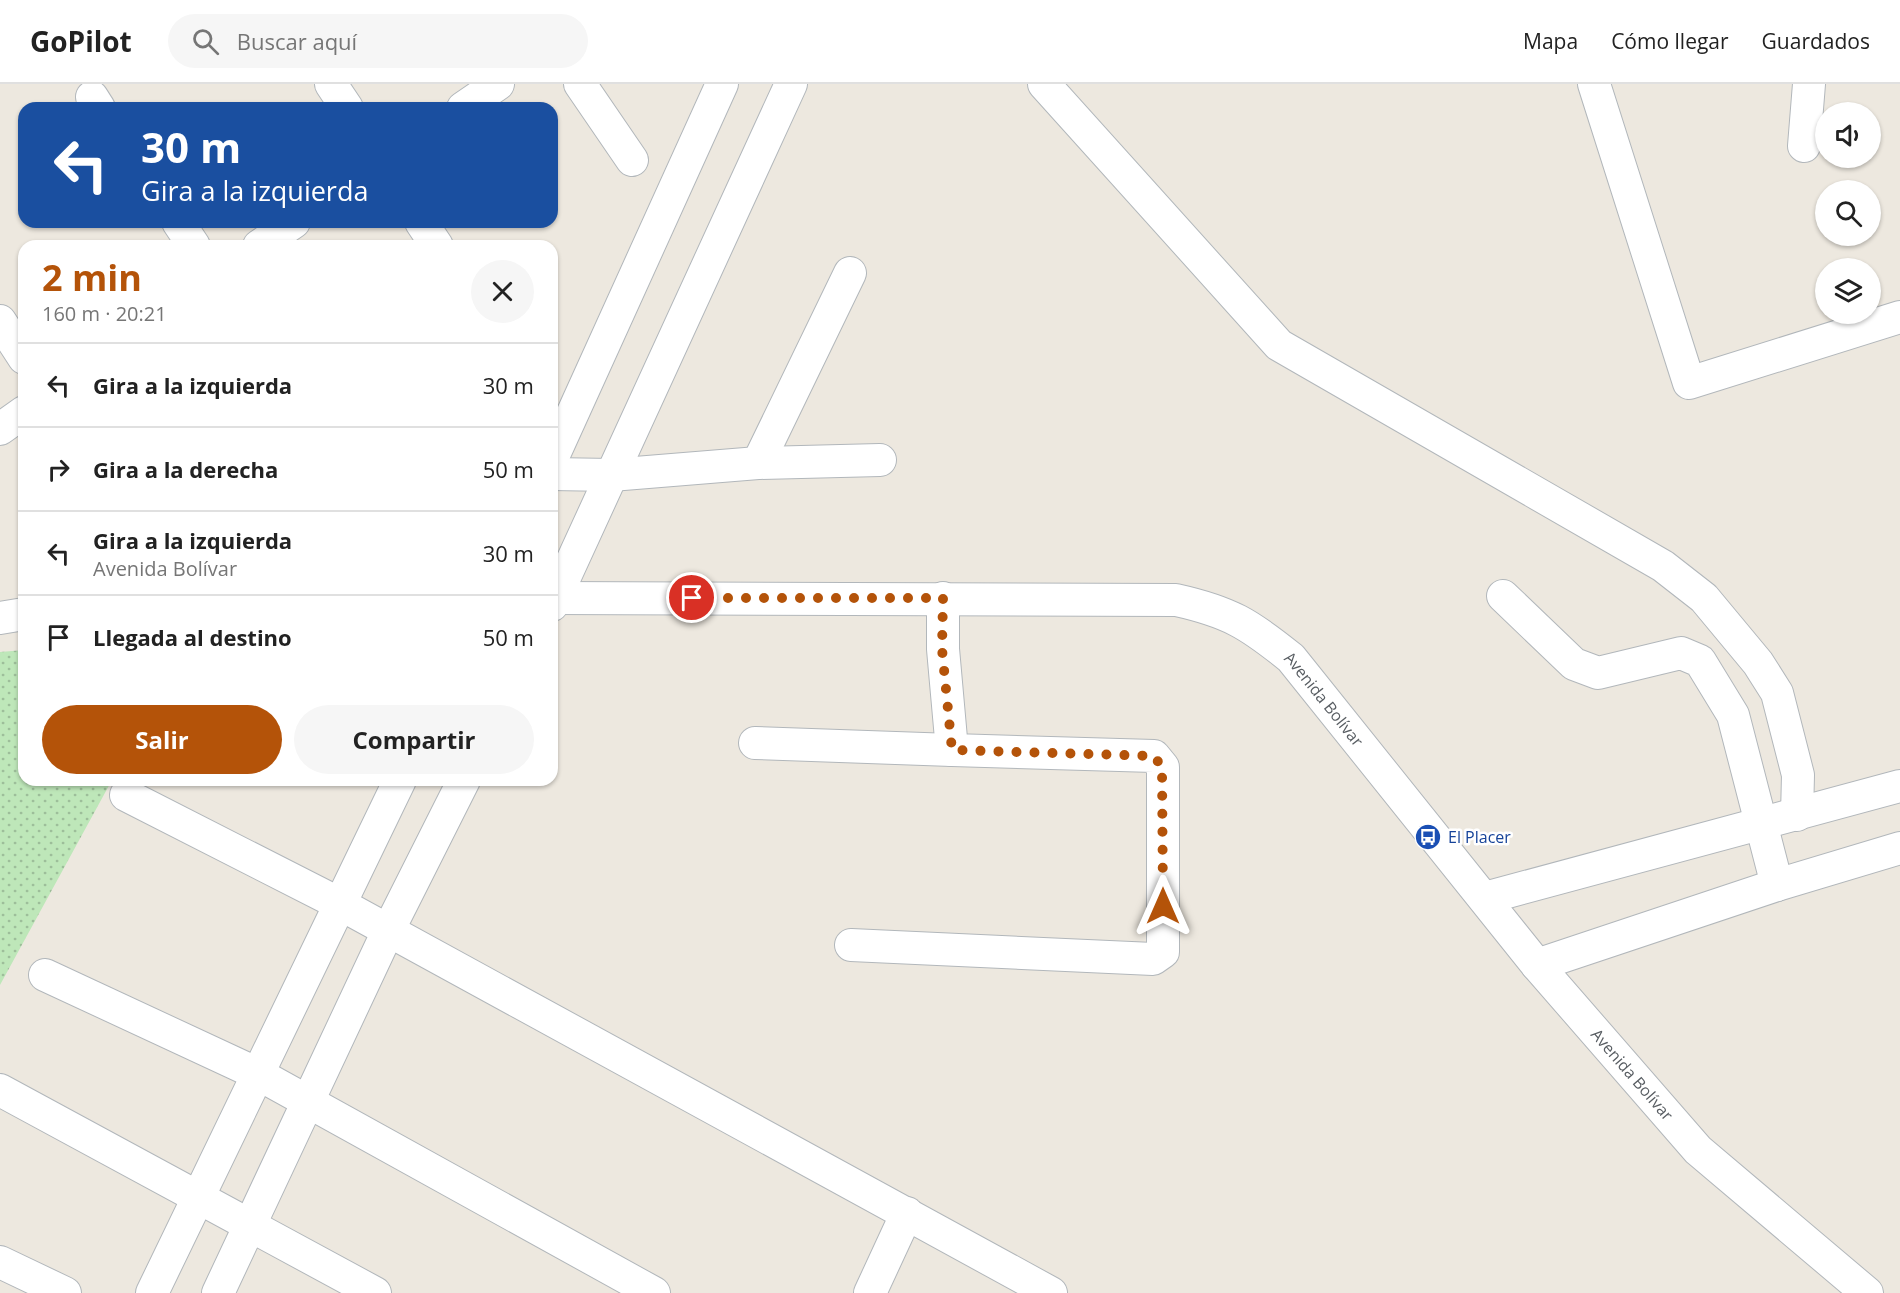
<!DOCTYPE html>
<html lang="es">
<head>
<meta charset="utf-8">
<style>
  :root { --surface:#fff; --page:#f6f6f6; --text:#222; --muted:#767676; --line:#e0e0e0; --accent:#b45309 }
  body { margin:0; font-family:"Open Sans",sans-serif; background:var(--page); color:var(--text); height:100vh; display:flex; flex-direction:column; font-size:22px; white-space:nowrap }
  * { box-sizing:border-box; margin:0 }
  p { font-size:20px; color:var(--muted) }
  .icon { flex:none; width:33px; height:33px; fill:none; stroke:currentColor; stroke-width:2; stroke-linecap:round; stroke-linejoin:round }
  .map { position:relative; flex:1; overflow:hidden }
  .drawer { position:absolute; left:18px; top:156px; width:540px; height:546px; display:flex; flex-direction:column; background:var(--surface); border-radius:18px; box-shadow:0 2px 4px #0004 }
  .drawer>* { flex:none }
  .banner { position:absolute; left:18px; top:18px; width:540px; height:126px; border-radius:18px; box-shadow:0 2px 4px #0004; background:#1a4fa0; color:#fff; overflow:hidden }
  .tools { position:absolute; left:1815px; top:18px; display:grid; gap:12px }
  .tools a { display:grid; place-items:center; width:66px; height:66px; border-radius:50%; background:var(--surface); box-shadow:0 2px 4px #0004; font-size:30px }
  .pin { position:absolute; display:grid; place-items:center; width:51px; height:51px; color:#fff; margin:-26px; border:3px solid #fff; border-radius:50%; box-shadow:0 2px 6px #0007 }
  .me { position:absolute; width:66px; margin:-33px; rotate:0deg; stroke-linejoin:round; filter:drop-shadow(0 0 4px #0008) }
  .turn { display:flex; align-items:center; gap:21px; height:126px; padding:0 24px; font-size:27px }
  .turn .icon { width:78px; height:78px; stroke-width:2.5 }
  .turn b { display:block; font-size:42px; line-height:51px }
  .round { display:grid; place-items:center; flex:none; width:63px; height:63px; border-radius:32px; background:var(--page) }
  .summary { display:flex; align-items:center; justify-content:space-between; height:102px; padding:0 24px }
  h1 { font-size:36px; font-weight:700; line-height:45px; color:var(--accent) }
  .primary-button { display:flex; gap:12px; margin-top:auto; padding:12px 24px }
  .primary-button a { flex:1; height:69px; border-radius:36px; background:var(--accent); color:#fff; font-size:24px; font-weight:700; line-height:69px; text-align:center }
  .primary-button a+a { background:var(--page); color:var(--text) }
  ul { padding:0; list-style:none }
  li { display:flex; align-items:center; gap:18px; height:84px; padding:0 24px; border-top:2px solid var(--line) }
  li div { flex:1 }
  li b { display:block; font-size:22px }
  li em { font-style:normal }
  header { display:flex; align-items:center; gap:36px; box-sizing:border-box; height:84px; padding:0 30px; background:var(--surface); border-bottom:2px solid var(--line) }
  header strong { font-size:28px }
  nav { display:flex; gap:33px; margin-inline-start:auto; font-size:21px }
  .search { width:420px; height:54px; background:var(--page); display:flex; align-items:center; gap:15px; box-sizing:border-box; padding:0 21px; border-radius:33px; color:var(--muted); font-size:22px }
  .map>svg:first-child { display:block }
  .park { fill:url(#park-dots) }
  .lines { fill:none; stroke-linecap:round; stroke-linejoin:round }
  .minor-casing { stroke:#b2b7bb; stroke-width:34 }
  .minor { stroke:#fff; stroke-width:32 }
  .route { stroke:#b45309; stroke-width:10; stroke-dasharray:0 18 }
  .labels { text-anchor:middle; dominant-baseline:central; stroke-width:5; stroke-linejoin:round; paint-order:stroke }
  .street-label { font-size:16px; fill:#585d62; stroke:#fff }
  .transit-label { font-size:16px; fill:#164399; stroke:#fff; text-anchor:start }
</style>
</head>
<body>
<header>
<strong>GoPilot</strong>
<div class="search"><svg class="icon" aria-label="search" viewBox="0 0 24 24"><circle cx="10" cy="10" r="6"/><path d="M15 15l6 6"/></svg>Buscar aquí</div>
<nav><a>Mapa</a><a>Cómo llegar</a><a>Guardados</a></nav>
</header>
<div class="map">
<svg width="1900" height="1209" viewBox="0 0 1900 1209">
  <defs>
    <pattern id="park-dots" width="8" height="8" patternUnits="userSpaceOnUse" patternTransform="scale(1.5)"><rect width="8" height="8" fill="#bee7b9"/><path d="M2 2h.1M6 6h.1" fill="none" stroke="#9dbe9a" stroke-width="1.8" stroke-linecap="round"/></pattern>
  </defs>
  <rect width="100%" height="100%" fill="#ede8df"/>
  <!-- park -->
  <path class="park" d="M24,566V696H112L0,901V568Z"/>
  <g class="lines">
    <!-- minor casing -->
    <g class="minor-casing">
      <g id="minor">
        <path d="M331,0L347,24"/>
        <path d="M580,0L632,76"/>
        <path d="M1044,0L1279,261L1663,482L1704,514L1758,579L1777,609L1798,691L1797,731"/>
        <path d="M1594,0L1689,299L1900,233"/>
        <path d="M92,13L99,24"/>
        <path d="M463,24L498,0"/>
        <path d="M1804,62L1809,0"/>
        <path d="M178,138L194,162"/>
        <path d="M421,138L437,162"/>
        <path d="M259,162L294,138"/>
        <path d="M0,237L24,274"/>
        <path d="M0,345L24,328"/>
        <path d="M552,375L722,0"/>
        <path d="M758,379L850,189"/>
        <path d="M552,390L611,391L758,379L880,376"/>
        <path d="M1503,512L1574,580L1598,589L1681,569L1700,577L1733,631L1777,801"/>
        <path id="s1" d="M552,514L1176,516C1230,528 1249,540 1291,574L1537,881L1698,1066L1867,1209"/>
        <path d="M552,521L791,0"/>
        <path d="M0,534L24,530"/>
        <path d="M755,659L952,666"/>
        <path d="M126,711L340,820L1051,1209"/>
        <path d="M1485,814L1900,702"/>
        <path d="M851,861L1153,875L1163,868V683L1154,672L952,666L943,565V514"/>
        <path d="M1537,881L1777,801L1900,764"/>
        <path d="M45,891L258,990L654,1209"/>
        <path d="M0,1006L375,1209"/>
        <path d="M0,1178L65,1209"/>
        <path d="M152,1209L400,696"/>
        <path d="M218,1209L388,847L464,696"/>
        <path d="M870,1209L907,1129"/>
      </g>
    </g>
    <!-- minor -->
    <use href="#minor" class="minor"/>
  </g>
  <g class="lines">
    <!-- route -->
    <path class="route" d="M692,514H943L942,565L952,666L1154,672L1162,683L1163,822"/>
  </g>
  <!-- icons -->
  <defs>
    <g id="bus-disc" transform="scale(1.35)"><circle r="9.5" fill="#1a4fb4" stroke="#fff"/><path d="M-5-6H5V4H4V6H2V4H-2V6H-4V4H-5ZM-3.5-4V0h7V-4ZM-3.5 1.2v1.5H-2V1.2ZM2 1.2v1.5H3.5V1.2Z" fill="#fff"/></g>
  </defs>
  <g fill-rule="evenodd">
    <use href="#bus-disc" x="1428" y="753"/>
  </g>
  <g class="labels">
    <!-- street labels -->
    <g class="street-label">
      <text stroke="none"><textPath href="#s1" startOffset="807">Avenida Bolívar</textPath></text>
      <text stroke="none"><textPath href="#s1" startOffset="1293">Avenida Bolívar</textPath></text>
    </g>
    <!-- transit labels -->
    <g class="transit-label">
      <text x="1448" y="753">El Placer</text>
    </g>
  </g>
</svg>
<div class="tools">
<a><svg class="icon" aria-label="sound" viewBox="0 0 24 24"><path d="M4 9h4l5-4v14l-5-4H4zM17 9q2 3 0 6"/></svg></a>
<a><svg class="icon" aria-label="search" viewBox="0 0 24 24"><circle cx="10" cy="10" r="6"/><path d="M15 15l6 6"/></svg></a>
<a><svg class="icon" aria-label="layers" viewBox="0 0 24 24"><path d="M12 4l9 5-9 5-9-5zM3 14l9 5 9-5"/></svg></a>
</div>
<div class="pin" style="left:692px;top:514px;background:#d93025"><svg class="icon" aria-label="arrive" viewBox="0 0 24 24"><path d="M6 21V4h12l-3 4 3 4H6"/></svg></div>
<svg class="me" style="left:1163px;top:822px" viewBox="-20 -20 40 40"><path d="M0-17L14 15 0 8-14 15z" fill="#b45309" stroke="#fff" stroke-width="4"/></svg>
<div class="banner">
<div class="turn"><svg class="icon" aria-label="left" viewBox="0 0 24 24"><path d="M17 20v-9H6M10 6l-5 5 5 5"/></svg><div><b>30 m</b>Gira a la izquierda</div></div>
</div>
<section class="drawer">
<div class="summary"><div><h1>2 min</h1><p>160 m · 20:21</p></div><a class="round"><svg class="icon" aria-label="close" viewBox="0 0 24 24"><path d="M6 6l12 12M18 6L6 18"/></svg></a></div>
<ul>
<li><svg class="icon" aria-label="left" viewBox="0 0 24 24"><path d="M17 20v-9H6M10 6l-5 5 5 5"/></svg><div><b>Gira a la izquierda</b></div><em>30 m</em></li>
<li><svg class="icon" aria-label="right" viewBox="0 0 24 24"><path d="M7 20v-9h11M14 6l5 5-5 5"/></svg><div><b>Gira a la derecha</b></div><em>50 m</em></li>
<li><svg class="icon" aria-label="left" viewBox="0 0 24 24"><path d="M17 20v-9H6M10 6l-5 5 5 5"/></svg><div><b>Gira a la izquierda</b><p>Avenida Bolívar</p></div><em>30 m</em></li>
<li><svg class="icon" aria-label="arrive" viewBox="0 0 24 24"><path d="M6 21V4h12l-3 4 3 4H6"/></svg><div><b>Llegada al destino</b></div><em>50 m</em></li>
</ul>
<div class="primary-button"><a>Salir</a><a>Compartir</a></div>
</section>
</div>
</body>
</html>
